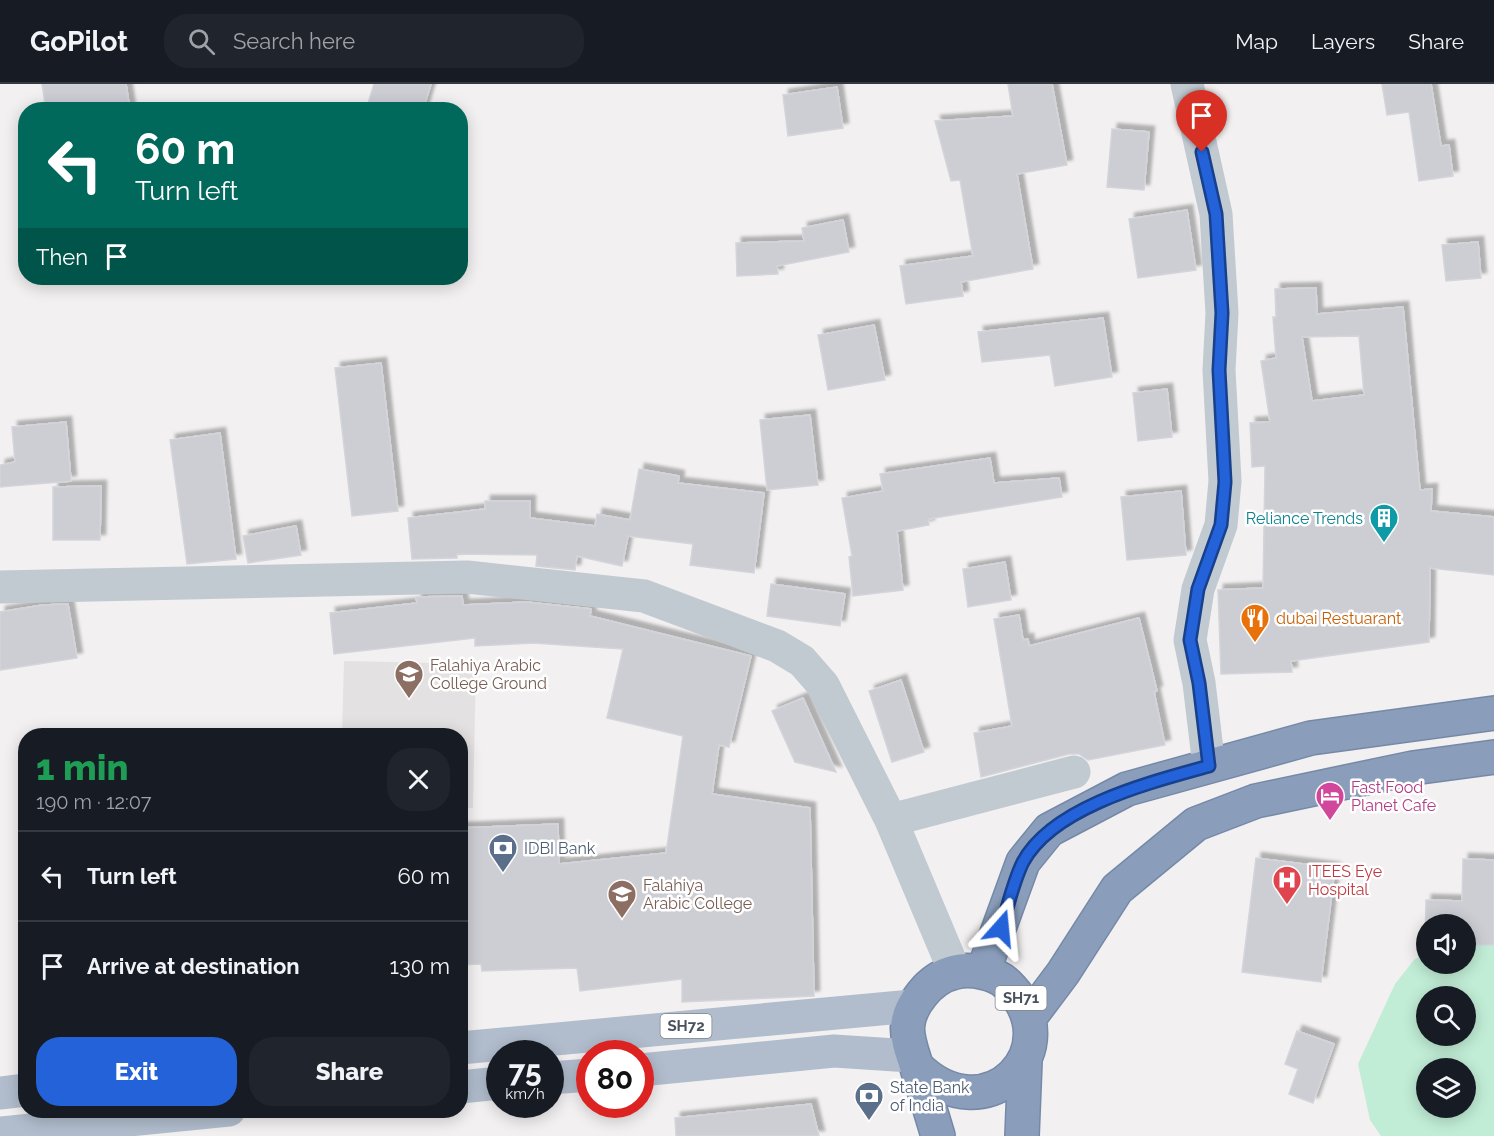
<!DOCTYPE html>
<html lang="en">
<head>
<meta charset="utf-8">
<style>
  :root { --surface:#171b24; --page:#20242c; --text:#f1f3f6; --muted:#9ea1a6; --line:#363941; --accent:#2362d9 }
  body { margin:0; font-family:Raleway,sans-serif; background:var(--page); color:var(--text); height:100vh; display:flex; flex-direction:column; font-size:22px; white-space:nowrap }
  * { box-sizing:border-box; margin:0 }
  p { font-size:20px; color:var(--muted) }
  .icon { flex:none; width:33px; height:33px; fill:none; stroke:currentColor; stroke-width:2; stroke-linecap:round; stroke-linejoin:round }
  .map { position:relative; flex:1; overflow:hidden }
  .drawer { position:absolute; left:18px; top:644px; width:450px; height:390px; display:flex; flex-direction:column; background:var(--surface); border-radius:24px; box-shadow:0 3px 15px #0003 }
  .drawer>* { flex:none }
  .hud { position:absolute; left:18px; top:18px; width:450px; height:183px; border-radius:24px; box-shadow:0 3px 15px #0003; background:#00695c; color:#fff; overflow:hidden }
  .controls { position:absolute; left:1416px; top:830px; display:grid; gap:12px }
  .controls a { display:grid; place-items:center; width:60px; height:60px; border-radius:50%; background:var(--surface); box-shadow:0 3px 15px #0003; font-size:30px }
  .speed { position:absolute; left:486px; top:956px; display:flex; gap:12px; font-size:30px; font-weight:700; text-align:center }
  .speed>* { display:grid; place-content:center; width:78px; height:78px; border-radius:50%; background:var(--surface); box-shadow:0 3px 15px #0003; line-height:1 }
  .speed small { font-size:15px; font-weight:400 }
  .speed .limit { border:9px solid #d22; background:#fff; color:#111 }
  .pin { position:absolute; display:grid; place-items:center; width:51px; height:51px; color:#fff; margin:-62px -26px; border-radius:50% 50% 50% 0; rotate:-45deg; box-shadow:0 0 6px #0007 }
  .pin .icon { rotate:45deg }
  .me { position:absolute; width:66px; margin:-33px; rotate:18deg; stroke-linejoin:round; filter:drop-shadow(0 0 4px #0008) }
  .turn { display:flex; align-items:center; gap:21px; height:126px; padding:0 18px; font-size:27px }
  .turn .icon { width:78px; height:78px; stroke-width:2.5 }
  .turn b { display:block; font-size:42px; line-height:51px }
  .then { display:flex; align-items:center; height:57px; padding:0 18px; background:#0003; gap:12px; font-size:22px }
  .round { display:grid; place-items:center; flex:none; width:63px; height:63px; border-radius:24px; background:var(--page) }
  .headline { display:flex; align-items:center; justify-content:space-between; height:102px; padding:0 18px }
  h1 { font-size:36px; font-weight:800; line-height:45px; color:#1e9e55 }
  .action { display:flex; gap:12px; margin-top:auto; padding:12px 18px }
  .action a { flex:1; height:69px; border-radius:24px; background:var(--accent); color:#fff; font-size:24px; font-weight:800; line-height:69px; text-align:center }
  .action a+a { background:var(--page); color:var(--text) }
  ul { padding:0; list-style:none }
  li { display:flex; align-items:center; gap:18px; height:90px; padding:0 18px; border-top:2px solid var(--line) }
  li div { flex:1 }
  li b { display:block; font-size:22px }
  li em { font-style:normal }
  header { display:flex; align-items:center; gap:36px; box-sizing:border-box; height:84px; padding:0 30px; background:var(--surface); border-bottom:2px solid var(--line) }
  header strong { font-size:28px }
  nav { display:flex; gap:33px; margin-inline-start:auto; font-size:21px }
  .search { width:420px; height:54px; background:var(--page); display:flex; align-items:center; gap:15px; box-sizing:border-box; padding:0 21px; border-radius:24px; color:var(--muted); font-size:22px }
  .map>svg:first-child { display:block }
  .education { fill:#e3e1e1 }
  .green { fill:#c1edd6; fill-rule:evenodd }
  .building { fill:#cdced4; stroke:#d4d5db; stroke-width:1.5; fill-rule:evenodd; filter:url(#shadow) }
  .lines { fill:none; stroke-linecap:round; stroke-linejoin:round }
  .highway-casing { stroke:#7589a7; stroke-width:36 }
  .street { stroke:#c1c9d1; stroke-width:33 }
  .primary { stroke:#b1bdcd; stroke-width:33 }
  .highway { stroke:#8a9ebc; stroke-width:33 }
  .route-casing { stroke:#17408d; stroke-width:15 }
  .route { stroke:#2362d9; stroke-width:10 }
  .labels { text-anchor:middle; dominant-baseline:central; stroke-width:5; stroke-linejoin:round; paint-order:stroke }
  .shield { fill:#fff; stroke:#80858d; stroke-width:1.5 }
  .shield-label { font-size:15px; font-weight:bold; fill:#49515c }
  .culture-label { font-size:16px; fill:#0d838f; stroke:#fff; text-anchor:end }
  .food-label { font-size:16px; fill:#c56008; stroke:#fff; text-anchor:start }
  .education-label { font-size:16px; fill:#785e54; stroke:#fff; text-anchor:start }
  .hotel-label { font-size:16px; fill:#b23c85; stroke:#fff; text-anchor:start }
  .service-label { font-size:16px; fill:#4e5e75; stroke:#fff; text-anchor:start }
  .health-label { font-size:16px; fill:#be3a42; stroke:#fff; text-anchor:start }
</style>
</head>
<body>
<header>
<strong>GoPilot</strong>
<div class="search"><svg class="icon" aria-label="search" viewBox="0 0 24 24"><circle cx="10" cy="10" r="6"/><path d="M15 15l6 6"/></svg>Search here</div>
<nav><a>Map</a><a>Layers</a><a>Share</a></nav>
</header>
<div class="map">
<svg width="1494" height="1052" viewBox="0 0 1494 1052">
  <defs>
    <filter id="shadow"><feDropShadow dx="5.5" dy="-5.5" stdDeviation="1.5" flood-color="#0004"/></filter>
  </defs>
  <rect width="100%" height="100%" fill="#f2f0f0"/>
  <!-- education -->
  <path class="education" d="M344,577L476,580L473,724H461L460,651H342Z"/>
  <!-- green -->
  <path class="green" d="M1494,850V1052H1381L1370,1036L1358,980L1395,900L1414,876L1426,868V879H1466V855ZM1426,912H1466V951H1426ZM1426,984H1466V1023H1426Z"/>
  <!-- building -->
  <path class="building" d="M42,0H126L130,26H46Z
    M374,0H431L423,26H366Z
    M1008,0H1052L1067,81L1017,90L1033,185L961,198L963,212L906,220L900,182L973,172L960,96L951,97L935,37L1013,32Z
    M1382,0H1431L1441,62L1449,61L1453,92L1419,97L1409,28L1387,31Z
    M837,3L843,44L788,52L783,11Z
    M1112,45L1149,48L1144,106L1107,103Z
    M1187,126L1196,186L1138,194L1129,135Z
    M843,136L849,168L777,182L778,190L737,192L736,159L804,157L802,144Z
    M1478,158L1481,194L1446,197L1442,161Z
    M1316,204L1317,230L1403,223L1420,406L1432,405L1431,427L1494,433V491L1430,484L1429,558L1291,577L1292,588L1221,590L1218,506L1263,504L1265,382L1252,383L1250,339L1270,338L1261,277L1276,274L1273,233H1276L1275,205ZM1359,252L1364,311L1312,317L1302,253Z
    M1103,234L1112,293L1055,302L1050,271L982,278L978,248Z
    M874,241L885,296L828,306L818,251Z
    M381,279L398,427L352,432L335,284Z
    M1167,305L1172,353L1138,357L1133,309Z
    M810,331L818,401L767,406L760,336Z
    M66,338L71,397L0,403V381L15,378L12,343Z
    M220,349L236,475L187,480L170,356Z
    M990,374L994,399L1059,394L1062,413L928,435L929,441L897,447L903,506L853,512L849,473L852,472L842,414L883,407L880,390Z
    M639,385L679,392L678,399L764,409L754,489L690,481L693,460L628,452L622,482L577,472L575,486L536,482L537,471L457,470V474L412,475L408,434L485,425V417H530V434L595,442L597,430L630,436Z
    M101,402L100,456H53V403Z
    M1181,407L1186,471L1127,476L1121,413Z
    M296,442L301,471L248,479L243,452Z
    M1005,478L1011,516L968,523L963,485Z
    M771,500L845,510L840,542L767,532Z
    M462,512L463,521L526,518L591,525L590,532L751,572L729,663L719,661L712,710L810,724L814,912L682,918V895L580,907L577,884L482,887L481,880L460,881V744L558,740L559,780L666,769L683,652L607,634L623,565L533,559L475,562V554L334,570L330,529L417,519L416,513Z
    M68,520L77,574L0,586V528L43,521Z
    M1019,531L1023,556L1028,555L1029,562L1139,534L1157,607L1154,608L1165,661L1088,676L1079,670H1069L981,693L974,649L1012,642L994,535Z
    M901,596L924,668L892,678L869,607Z
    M803,614L836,688L795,678L772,627Z
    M1256,774L1335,784L1321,898L1242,888Z
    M1463,775L1494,776V861H1466V840H1426L1425,860L1426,816L1462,817Z
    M1297,947L1334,960L1313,1019L1289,1010L1298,985L1285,980Z
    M811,1020L819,1052H676L675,1034Z"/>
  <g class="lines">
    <!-- highway casing -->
    <g class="highway-casing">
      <path id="highway" d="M983,888L1023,778L1049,746L1127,705L1311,654L1494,629
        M1030,933L1063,889L1117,805L1196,740L1256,717L1413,684L1494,673
        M917,983C986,1052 1073,964 1007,900C996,889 971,884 955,888C942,891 930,900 922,910C897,941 910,958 919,991C926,1011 932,1032 938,1052
        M1022,1052L1025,977"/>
    </g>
    <!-- street -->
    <path class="street" d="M1187,0L1216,130L1222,229L1219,286L1225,397L1221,441L1198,505L1190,556L1199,599L1209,682
      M0,503L467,493L644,512L777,562L802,577L823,601L891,736L955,888
      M891,736L1074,688"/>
    <!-- primary -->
    <path class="primary" d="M460,964L912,922
      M640,986L834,967L911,972
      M550,994L590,991
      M460,1003L500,999
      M0,1009L26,1006
      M0,1049L229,1026"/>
    <!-- highway -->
    <use href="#highway" class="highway"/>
  </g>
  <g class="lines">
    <!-- route casing -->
    <g class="route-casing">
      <path id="route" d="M1001,844C1008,823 1013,798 1023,778C1053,722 1152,698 1209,682L1199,599L1190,556L1198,505L1221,441L1225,398L1219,286L1222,229L1216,130L1202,68"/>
    </g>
    <!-- route -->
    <use href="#route" class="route"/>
  </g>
  <!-- icons -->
  <defs>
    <g id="building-pin" transform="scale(1.5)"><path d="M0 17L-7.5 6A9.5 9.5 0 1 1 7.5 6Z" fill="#0f9aa8" stroke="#fff"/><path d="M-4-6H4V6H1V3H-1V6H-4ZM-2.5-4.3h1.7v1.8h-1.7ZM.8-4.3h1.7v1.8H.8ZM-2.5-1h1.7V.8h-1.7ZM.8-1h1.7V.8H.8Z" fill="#fff"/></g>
    <g id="restaurant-pin" transform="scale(1.5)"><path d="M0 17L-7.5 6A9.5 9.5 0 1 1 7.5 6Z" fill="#e8710a" stroke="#fff"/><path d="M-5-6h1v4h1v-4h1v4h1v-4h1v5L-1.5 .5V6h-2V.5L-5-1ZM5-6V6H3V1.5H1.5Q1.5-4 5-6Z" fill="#fff"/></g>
    <g id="university-pin" transform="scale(1.5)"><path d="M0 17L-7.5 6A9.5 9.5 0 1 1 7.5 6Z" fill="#8d6e63" stroke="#fff"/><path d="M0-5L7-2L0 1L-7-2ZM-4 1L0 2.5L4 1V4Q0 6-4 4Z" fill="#fff"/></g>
    <g id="hotel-pin" transform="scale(1.5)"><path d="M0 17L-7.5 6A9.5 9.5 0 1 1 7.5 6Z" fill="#d1479c" stroke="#fff"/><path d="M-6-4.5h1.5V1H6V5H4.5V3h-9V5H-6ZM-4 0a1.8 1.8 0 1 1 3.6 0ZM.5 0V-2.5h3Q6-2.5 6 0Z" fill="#fff"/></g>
    <g id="bank-pin" transform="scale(1.5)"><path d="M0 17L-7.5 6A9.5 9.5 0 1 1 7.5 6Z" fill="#5c6f8a" stroke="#fff"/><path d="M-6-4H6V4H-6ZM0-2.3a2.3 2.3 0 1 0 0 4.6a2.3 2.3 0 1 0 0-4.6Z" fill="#fff"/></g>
    <g id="hospital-pin" transform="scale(1.5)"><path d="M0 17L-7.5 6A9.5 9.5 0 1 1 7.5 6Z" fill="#e0444e" stroke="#fff"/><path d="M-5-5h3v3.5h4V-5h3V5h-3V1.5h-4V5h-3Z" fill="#fff"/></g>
  </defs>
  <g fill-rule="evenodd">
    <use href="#building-pin" x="1384" y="434"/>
    <use href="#restaurant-pin" x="1255" y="534"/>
    <use href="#university-pin" x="409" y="590"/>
    <use href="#hotel-pin" x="1330" y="712"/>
    <use href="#bank-pin" x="503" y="764"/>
    <use href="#hospital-pin" x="1287" y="796"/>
    <use href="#university-pin" x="622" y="810"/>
    <use href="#bank-pin" x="869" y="1012"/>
  </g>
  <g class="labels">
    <!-- shield labels -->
    <g class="shield">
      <rect x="995.5" y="902" width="51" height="24" rx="4.5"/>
      <rect x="660.5" y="930" width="51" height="24" rx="4.5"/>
    </g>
    <g class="shield-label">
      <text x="1021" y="914">SH71</text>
      <text x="686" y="942">SH72</text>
    </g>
    <!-- culture labels -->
    <g class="culture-label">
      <text x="1363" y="434">Reliance Trends</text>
    </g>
    <!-- food labels -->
    <g class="food-label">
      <text x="1276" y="534">dubai Restuarant</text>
    </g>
    <!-- education labels -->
    <g class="education-label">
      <text x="430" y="581">Falahiya Arabic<tspan x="430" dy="18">College Ground</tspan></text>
      <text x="643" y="801">Falahiya<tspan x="643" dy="18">Arabic College</tspan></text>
    </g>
    <!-- hotel labels -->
    <g class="hotel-label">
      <text x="1351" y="703">Fast Food<tspan x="1351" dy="18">Planet Cafe</tspan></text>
    </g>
    <!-- service labels -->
    <g class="service-label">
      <text x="524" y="764">IDBI Bank</text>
      <text x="890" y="1003">State Bank<tspan x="890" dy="18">of India</tspan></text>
    </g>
    <!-- health labels -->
    <g class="health-label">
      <text x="1308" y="787">ITEES Eye<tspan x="1308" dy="18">Hospital</tspan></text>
    </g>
  </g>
</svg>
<div class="controls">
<a><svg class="icon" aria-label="sound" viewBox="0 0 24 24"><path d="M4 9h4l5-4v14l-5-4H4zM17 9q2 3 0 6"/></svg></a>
<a><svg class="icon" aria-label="search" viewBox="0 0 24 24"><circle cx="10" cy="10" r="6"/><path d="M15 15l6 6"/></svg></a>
<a><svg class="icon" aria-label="layers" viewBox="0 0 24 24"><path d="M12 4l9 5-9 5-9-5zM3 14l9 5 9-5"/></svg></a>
</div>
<div class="speed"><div>75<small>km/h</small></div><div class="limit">80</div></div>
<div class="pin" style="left:1202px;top:68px;background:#d93025"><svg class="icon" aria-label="arrive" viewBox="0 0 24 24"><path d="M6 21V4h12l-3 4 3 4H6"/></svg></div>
<svg class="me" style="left:1001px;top:844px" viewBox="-20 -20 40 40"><path d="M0-17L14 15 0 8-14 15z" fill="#2362d9" stroke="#fff" stroke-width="4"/></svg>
<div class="hud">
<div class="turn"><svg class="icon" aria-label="left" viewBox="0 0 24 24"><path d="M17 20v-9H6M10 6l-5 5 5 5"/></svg><div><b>60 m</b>Turn left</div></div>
<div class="then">Then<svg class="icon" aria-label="arrive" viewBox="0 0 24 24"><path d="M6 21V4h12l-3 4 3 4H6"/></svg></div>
</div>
<section class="drawer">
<div class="headline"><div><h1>1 min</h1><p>190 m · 12:07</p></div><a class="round"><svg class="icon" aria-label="close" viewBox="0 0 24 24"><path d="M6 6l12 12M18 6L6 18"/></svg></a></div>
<ul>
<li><svg class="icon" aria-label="left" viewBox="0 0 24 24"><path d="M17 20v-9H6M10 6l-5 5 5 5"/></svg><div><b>Turn left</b></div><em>60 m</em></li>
<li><svg class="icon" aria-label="arrive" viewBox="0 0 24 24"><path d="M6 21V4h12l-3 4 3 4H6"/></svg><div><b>Arrive at destination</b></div><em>130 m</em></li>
</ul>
<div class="action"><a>Exit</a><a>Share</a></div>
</section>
</div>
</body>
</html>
